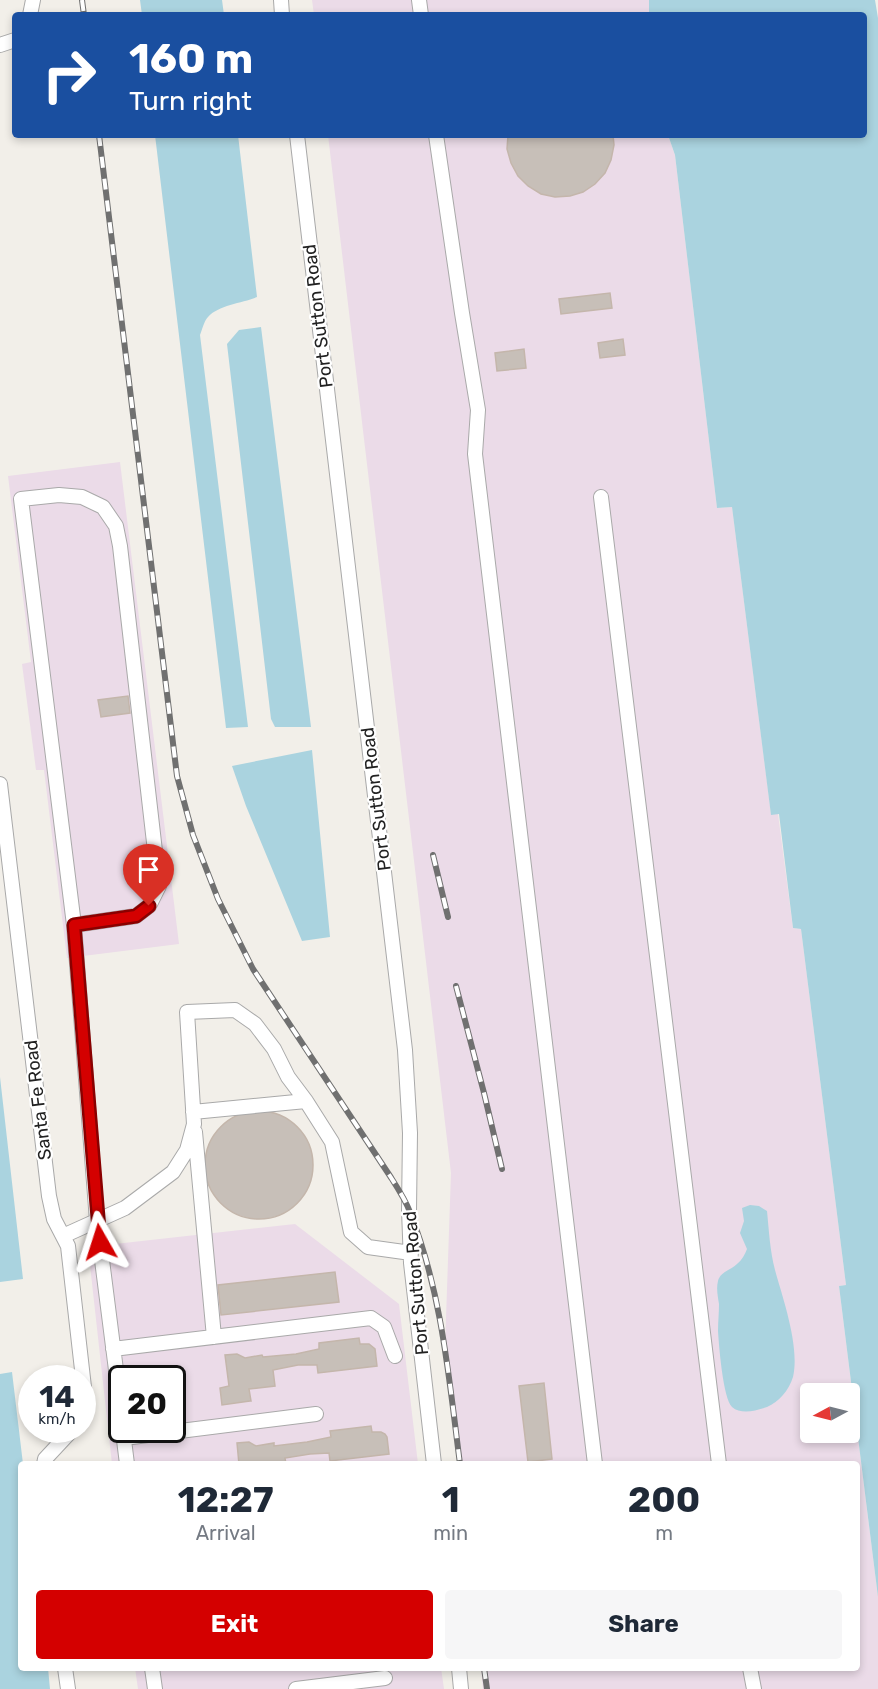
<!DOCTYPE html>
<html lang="en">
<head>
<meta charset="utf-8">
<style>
  :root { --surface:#fff; --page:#f6f6f7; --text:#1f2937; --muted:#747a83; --accent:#d40000 }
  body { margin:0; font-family:Rubik,sans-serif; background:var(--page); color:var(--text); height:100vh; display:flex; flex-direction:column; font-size:22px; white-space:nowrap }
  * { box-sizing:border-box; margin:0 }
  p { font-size:20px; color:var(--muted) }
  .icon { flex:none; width:33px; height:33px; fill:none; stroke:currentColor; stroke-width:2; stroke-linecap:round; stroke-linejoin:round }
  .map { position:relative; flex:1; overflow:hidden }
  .side { position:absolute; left:18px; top:1461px; width:842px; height:210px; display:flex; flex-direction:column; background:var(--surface); border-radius:6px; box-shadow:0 3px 9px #0003 }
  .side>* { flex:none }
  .guide { position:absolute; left:12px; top:12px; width:855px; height:126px; border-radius:6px; box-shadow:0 3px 9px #0003; background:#1a4fa0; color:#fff; overflow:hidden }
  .needle { width:39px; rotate:263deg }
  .tools { position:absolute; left:800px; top:1383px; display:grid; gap:12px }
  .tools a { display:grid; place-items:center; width:60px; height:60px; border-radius:6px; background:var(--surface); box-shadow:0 3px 9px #0003; font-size:30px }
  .speed { position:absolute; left:18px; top:1365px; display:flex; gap:12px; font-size:30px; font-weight:700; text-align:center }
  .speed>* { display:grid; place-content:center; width:78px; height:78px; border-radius:50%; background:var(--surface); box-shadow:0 3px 9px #0003; line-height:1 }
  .speed small { font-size:15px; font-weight:400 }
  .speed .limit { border:3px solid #111; border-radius:9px; background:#fff; color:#111 }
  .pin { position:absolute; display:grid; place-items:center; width:51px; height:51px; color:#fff; margin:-62px -26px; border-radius:50% 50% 50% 0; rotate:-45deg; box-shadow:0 0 6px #0007 }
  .pin .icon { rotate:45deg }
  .me { position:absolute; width:66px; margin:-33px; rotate:354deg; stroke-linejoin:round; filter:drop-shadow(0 0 4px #0008) }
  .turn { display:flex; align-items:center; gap:21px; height:126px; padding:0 18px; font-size:27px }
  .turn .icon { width:78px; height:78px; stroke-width:2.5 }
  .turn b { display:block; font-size:42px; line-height:51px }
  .eta { display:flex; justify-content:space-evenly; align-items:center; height:102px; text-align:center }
  .eta b { font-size:36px; font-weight:700; line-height:42px }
  .action { display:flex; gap:12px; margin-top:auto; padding:12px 18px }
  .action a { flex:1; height:69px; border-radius:6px; background:var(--accent); color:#fff; font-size:24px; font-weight:700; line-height:69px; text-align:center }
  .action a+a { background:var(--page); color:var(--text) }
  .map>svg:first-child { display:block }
  .industrial { fill:#ebdbe8; fill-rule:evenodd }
  .water { fill:#aad3df }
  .building { fill:#c7bfb8; stroke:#c4b6ab; stroke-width:1.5 }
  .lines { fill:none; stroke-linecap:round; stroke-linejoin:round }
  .minor-casing { stroke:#a9a9a9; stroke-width:16 }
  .minor { stroke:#fff; stroke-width:14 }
  .rail-casing { stroke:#707070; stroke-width:6 }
  .rail { stroke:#fff; stroke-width:4; stroke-dasharray:11; stroke-linecap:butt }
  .route-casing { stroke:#8a0000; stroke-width:15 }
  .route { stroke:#d40000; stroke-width:10 }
  .labels { text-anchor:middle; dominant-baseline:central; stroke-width:4.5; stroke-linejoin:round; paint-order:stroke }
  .street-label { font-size:18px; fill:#222; stroke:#fff }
</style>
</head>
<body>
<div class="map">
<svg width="878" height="1689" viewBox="0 0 878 1689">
  <rect width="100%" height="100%" fill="#f2efe9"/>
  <!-- industrial -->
  <path class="industrial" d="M312,0H649V15H314Z
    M328,135H668L675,155L717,508L732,507L771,814H778L793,928L801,929L846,1285L839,1286L878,1597V1689H483L481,1668H856V1464H458L445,1347L451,1173ZM810,1394H849V1432H810Z
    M120,462L179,944L67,958L44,770H36L22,664L31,662L8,476Z
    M295,1224L399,1304L418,1464H112L88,1247ZM122,1378H172V1430H122Z
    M135,1668H441L444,1689H138Z"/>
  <!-- water -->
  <path class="water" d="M140,0H222L224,15H142Z
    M649,0H875L878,18V1597L839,1286L846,1285L801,929L793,928L779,814L771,815L732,507L717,508L675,155L668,135H864V15H649Z
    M155,135H238L257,297C243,303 218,305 208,317C204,321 202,330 200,335L248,727L226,728Z
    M261,327L311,727H275L271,719L227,344L239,330Z
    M312,750L330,937L302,941L246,806L232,766Z
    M0,1077L23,1279L0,1282Z
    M750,1205L759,1206L767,1211C769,1231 770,1251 775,1270C783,1299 800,1347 793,1377C789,1390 779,1402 767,1407C756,1411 741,1415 732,1407C723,1398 719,1346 718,1331C718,1322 719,1313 719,1304C718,1297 716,1289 718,1281C720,1272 731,1270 737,1264C742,1260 745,1254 747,1249L740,1233L744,1221L742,1208Z
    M12,1372L23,1464H21V1668H48L50,1689H0V1374Z"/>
  <!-- building -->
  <path class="building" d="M508,135H613L614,145L611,160L605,173L595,184L583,192L570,196L555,197L541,194L528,186L518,176L511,163L507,149Z
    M610,293L612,308L561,314L559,299Z
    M623,339L625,355L600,358L598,343Z
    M524,349L526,368L497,371L495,353Z
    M128,696L130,713L101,717L98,700Z
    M205 1165a54 54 0 1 1 108 0a54 54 0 1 1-108 0Z
    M335,1272L339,1302L221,1315L218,1285Z
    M359,1338L360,1344H369L375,1349L377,1366L318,1373L317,1365H298L273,1370L275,1386L249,1389L251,1401H250L222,1405L220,1388L229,1386L225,1355L237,1354L245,1358L262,1355L263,1357L296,1354L319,1349V1343Z
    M544,1383L552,1459L528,1462L519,1386Z
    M371,1426L372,1432H381L385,1434L387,1437L389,1454L330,1461L329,1453L310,1454L285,1458L286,1464H239L237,1443L249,1442L256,1446L274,1443V1446L307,1442L331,1437L330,1431Z"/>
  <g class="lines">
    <!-- minor casing -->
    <g class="minor-casing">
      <path id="minor" d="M281,0L282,15
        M419,0L421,15
        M30,15L33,0
        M0,45L15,40
        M297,135L405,1050L410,1133L409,1210L411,1263L434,1464
        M436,135L462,313L478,410L475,454L595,1464
        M601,497L719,1464
        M0,784L49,1196L54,1219L68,1246L85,1396L82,1413
        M74,925L136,916L149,906L159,886L120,546L116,526L103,507L82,497L59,495L21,499L74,925L97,1221L122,1417
        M193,1112L306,1101
        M195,1132L214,1337
        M63,1236L125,1208L173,1172L187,1150L194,1124L187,1012L235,1010L255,1024L274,1049L288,1077L306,1101L332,1142L351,1232L368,1247L411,1253
        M113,1349L371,1318L384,1327L395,1356
        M123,1432L127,1464
        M124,1438L316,1414
        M44,1464L45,1459L72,1430
        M65,1668L68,1689
        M152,1668L155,1689
        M459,1668L461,1689
        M750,1668L754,1689
        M296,1689L385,1678"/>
    </g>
    <!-- minor -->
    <use href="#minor" class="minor"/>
    <!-- rail casing -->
    <g class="rail-casing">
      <path id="rail" d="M82,0L84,15
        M99,135L177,776L193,835L218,899L253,969L390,1176C397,1187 405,1199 410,1212C442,1293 449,1379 460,1464
        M433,855L448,917
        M456,986L484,1093L502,1169
        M484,1668L487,1689"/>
    </g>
    <!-- rail -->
    <use href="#rail" class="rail"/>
  </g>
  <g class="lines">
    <!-- route casing -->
    <g class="route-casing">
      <path id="route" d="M100,1242L74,925L136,916L149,906"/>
    </g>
    <!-- route -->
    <use href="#route" class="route"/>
  </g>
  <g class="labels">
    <!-- street labels -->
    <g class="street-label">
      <text transform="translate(318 316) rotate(-97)">Port Sutton Road</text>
      <text transform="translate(376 799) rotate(-97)">Port Sutton Road</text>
      <text transform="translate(38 1100) rotate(-97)">Santa Fe Road</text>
      <text transform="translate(416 1283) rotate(-95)">Port Sutton Road</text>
    </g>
  </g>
</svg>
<div class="tools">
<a><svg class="needle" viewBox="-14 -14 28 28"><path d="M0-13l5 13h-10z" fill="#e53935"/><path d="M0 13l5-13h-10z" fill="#747a83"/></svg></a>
</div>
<div class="speed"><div>14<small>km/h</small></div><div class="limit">20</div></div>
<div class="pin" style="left:149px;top:906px;background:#d93025"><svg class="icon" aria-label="arrive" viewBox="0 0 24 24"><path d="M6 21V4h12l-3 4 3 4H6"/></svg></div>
<svg class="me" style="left:100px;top:1242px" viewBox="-20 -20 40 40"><path d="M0-17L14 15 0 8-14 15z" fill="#d40000" stroke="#fff" stroke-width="4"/></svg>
<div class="guide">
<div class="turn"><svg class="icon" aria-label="right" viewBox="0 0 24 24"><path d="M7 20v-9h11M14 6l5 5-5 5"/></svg><div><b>160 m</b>Turn right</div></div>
</div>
<section class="side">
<div class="eta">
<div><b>12:27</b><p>Arrival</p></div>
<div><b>1</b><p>min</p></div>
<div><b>200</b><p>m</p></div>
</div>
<div class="action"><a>Exit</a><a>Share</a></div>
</section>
</div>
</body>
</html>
